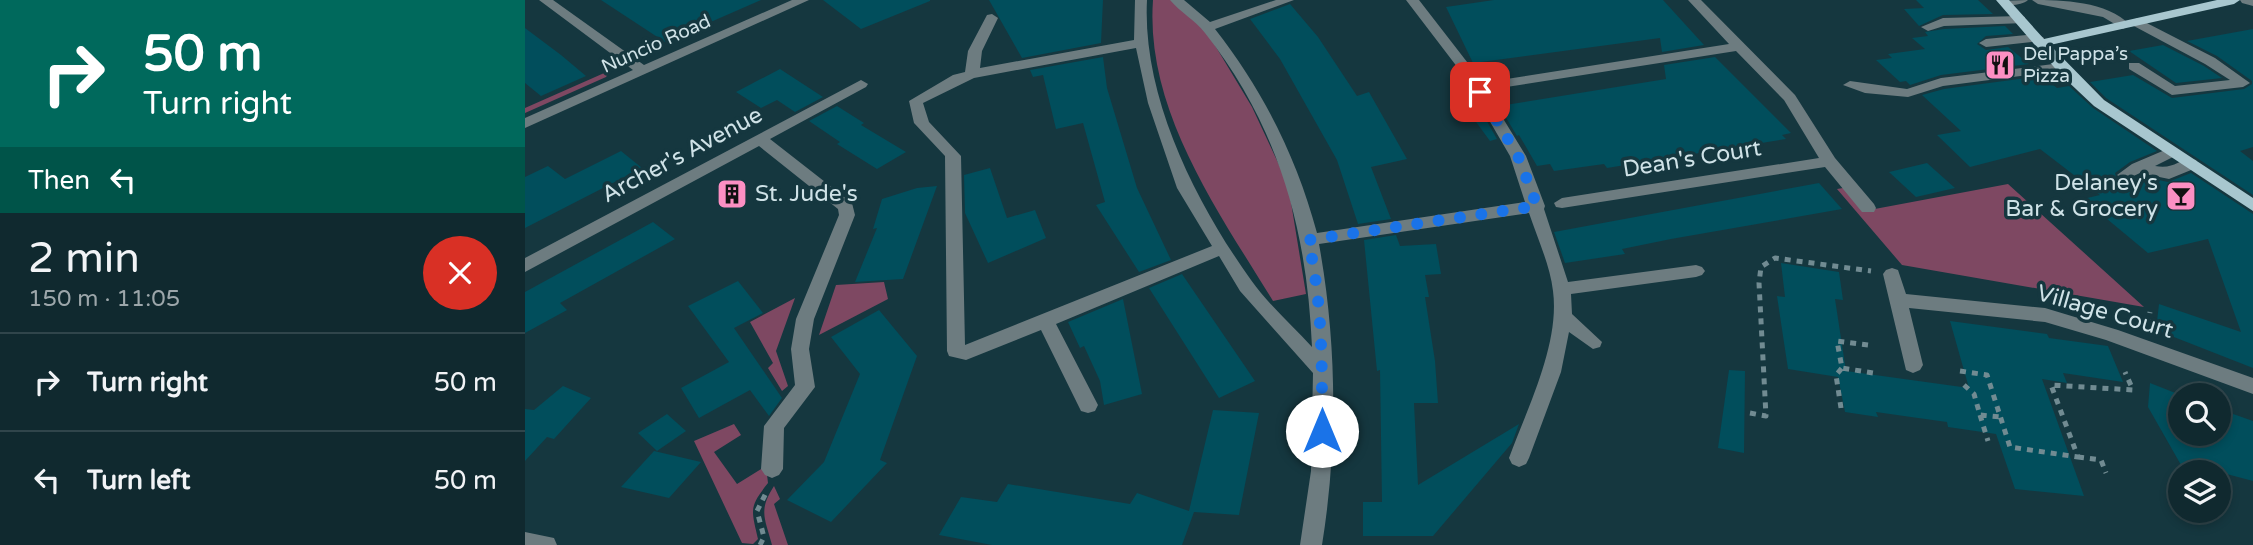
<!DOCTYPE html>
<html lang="en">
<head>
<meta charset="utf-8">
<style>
  :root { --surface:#10292f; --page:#1e353b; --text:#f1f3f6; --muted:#9ca6aa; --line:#30454b }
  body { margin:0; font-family:"Varela Round",sans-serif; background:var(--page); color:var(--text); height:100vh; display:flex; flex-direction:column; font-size:26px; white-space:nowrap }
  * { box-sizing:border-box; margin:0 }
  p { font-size:23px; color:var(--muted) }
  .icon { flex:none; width:38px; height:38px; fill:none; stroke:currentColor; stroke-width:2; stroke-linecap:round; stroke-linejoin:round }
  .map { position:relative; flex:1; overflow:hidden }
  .panel { display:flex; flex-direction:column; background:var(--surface); width:525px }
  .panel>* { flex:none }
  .top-card { background:#00695c; color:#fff; overflow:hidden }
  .buttons { position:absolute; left:1643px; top:383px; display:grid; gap:14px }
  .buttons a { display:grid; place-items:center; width:63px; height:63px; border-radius:50%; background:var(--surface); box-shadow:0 4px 10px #0003,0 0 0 2px var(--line); font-size:35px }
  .pin { position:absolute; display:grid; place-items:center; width:60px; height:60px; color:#fff; margin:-30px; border-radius:14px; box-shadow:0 4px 10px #0006 }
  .me { position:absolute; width:77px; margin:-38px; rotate:0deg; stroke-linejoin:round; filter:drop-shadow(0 0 5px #0008) }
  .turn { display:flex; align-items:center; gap:24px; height:147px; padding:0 28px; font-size:32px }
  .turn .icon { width:91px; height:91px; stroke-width:2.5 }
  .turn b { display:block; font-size:49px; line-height:60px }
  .then { display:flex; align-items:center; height:66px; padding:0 28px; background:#0003; gap:14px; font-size:26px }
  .round { display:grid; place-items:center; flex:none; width:74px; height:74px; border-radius:37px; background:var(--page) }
  .headline { display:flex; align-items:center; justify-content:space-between; height:119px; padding:0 28px }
  h1 { font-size:42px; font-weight:600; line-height:52px }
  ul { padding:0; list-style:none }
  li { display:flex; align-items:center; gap:21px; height:98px; padding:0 28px; border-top:2px solid var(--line) }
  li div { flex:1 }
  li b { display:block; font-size:26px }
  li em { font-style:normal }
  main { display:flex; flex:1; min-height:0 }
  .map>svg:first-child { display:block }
  .green { fill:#7e4862 }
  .building { fill:#014e5c }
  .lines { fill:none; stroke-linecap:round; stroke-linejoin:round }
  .path { stroke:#718b92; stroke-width:5; stroke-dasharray:6 6; stroke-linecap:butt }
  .minor { fill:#6d7c80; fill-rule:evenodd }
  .major { fill:#a8c7cf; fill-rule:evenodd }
  .route { stroke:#1a73e8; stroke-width:12; stroke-dasharray:0 21.6 }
  .labels { text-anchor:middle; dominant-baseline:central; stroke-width:7; stroke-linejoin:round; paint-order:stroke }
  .far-street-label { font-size:19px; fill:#cfe2e7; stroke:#15373f }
  .far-poi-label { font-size:19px; fill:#cfe2e7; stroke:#15373f; text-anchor:start }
  .street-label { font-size:23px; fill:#cfe2e7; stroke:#15373f }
  .poi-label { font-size:23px; fill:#cfe2e7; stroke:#15373f; text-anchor:end }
</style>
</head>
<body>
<main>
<section class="panel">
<div class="top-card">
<div class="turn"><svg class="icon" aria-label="right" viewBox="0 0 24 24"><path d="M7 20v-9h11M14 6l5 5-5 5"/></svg><div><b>50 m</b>Turn right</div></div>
<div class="then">Then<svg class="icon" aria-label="left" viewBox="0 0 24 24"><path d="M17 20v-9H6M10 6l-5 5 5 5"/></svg></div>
</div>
<div class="headline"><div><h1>2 min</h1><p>150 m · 11:05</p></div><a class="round" style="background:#d93025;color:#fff"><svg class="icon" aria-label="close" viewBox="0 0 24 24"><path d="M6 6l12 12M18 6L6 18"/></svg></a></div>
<ul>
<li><svg class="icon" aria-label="right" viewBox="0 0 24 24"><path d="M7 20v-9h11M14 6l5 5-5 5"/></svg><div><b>Turn right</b></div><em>50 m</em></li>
<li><svg class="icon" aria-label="left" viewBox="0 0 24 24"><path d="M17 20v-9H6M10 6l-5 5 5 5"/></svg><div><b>Turn left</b></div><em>50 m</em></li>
</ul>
</section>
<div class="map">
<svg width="1728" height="545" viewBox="0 0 1728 545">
  <rect width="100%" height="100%" fill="#15373f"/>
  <!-- green -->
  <path class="green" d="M628,0H647L679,27L727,107L763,184L781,294L748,301C693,211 620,110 628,0Z
    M86,70L81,77L0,113V108Z
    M1483,184L1619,307L1377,265L1312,189L1318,188L1339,211Z
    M359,282L363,299L294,335L311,285Z
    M270,298L251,351L263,386L257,391L243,368L248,363L225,322Z
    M209,424L216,435L189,452L212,484L241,466L243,483C224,507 226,509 233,539L228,544L217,543L169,441Z
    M249,486L255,499L249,504L263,545H247C240,518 233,511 249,486Z"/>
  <!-- building -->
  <path class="building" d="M76,0H236L140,42Z
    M298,0H405V1L336,29Z
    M464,0H578L576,43L497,58Z
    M969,0H1138L1179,45L1137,52L1135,38L948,63L921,7Z
    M1391,0H1453L1468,14L1418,15L1394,26L1379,9L1399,8Z
    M765,4L793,37L832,96L844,92L882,159L846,167L866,219L833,224L812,160L755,59L725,19Z
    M1480,26L1488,34L1461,36L1452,44L1461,50L1483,47L1504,64L1416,75L1385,85L1381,81L1375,82L1351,60L1367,58L1363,54L1400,49L1387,38L1403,36L1400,32L1419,29Z
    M0,28L36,55L61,76L16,96L0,83Z
    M1728,29V147L1715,151L1728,161V195L1581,98L1565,82L1608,75L1647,98L1719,89L1727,84V81L1692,56L1662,41Z
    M1638,45L1679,66L1697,78L1651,83L1604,51Z
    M578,57L582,88L612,188L646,260L614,272L571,205L580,202L558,123L531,129L518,75L508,77L505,70Z
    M1190,57L1266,133L1257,135L1261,139L1082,168L1079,164L1029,171L1025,164L1012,166L994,135L992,136L974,106L1141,79L1139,65Z
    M255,69L298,97L270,112L252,100L236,108L211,92Z
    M1517,76L1532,88L1544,86L1568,108L1632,151L1605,162L1590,173L1591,177L1599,182L1615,176L1643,182L1666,173L1728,214V368L1631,330L1634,304L1716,332L1683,239L1623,253L1558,199L1575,195L1515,149L1445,167L1412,135L1436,131L1397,95L1419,89Z
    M312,106L339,123L336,125L381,152L352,169L312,144L315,142L284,121Z
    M955,109L972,139L965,141L943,111Z
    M96,151L117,168L0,228V177L23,166L40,179Z
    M1402,163L1430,188L1391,197L1364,172Z
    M465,168L482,218L510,210L521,238L463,263L440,213L439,175Z
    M1294,183L1317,209L1146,239L1097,249L1100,254L1040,263L1029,232Z
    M412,186L378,279L330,282L352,228L348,229L357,199L392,188Z
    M128,222L150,239L35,303L42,310L0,333V292Z
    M871,235L875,246L911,244L916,274L900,275L904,297H900L910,361L913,403H889L893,485L994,424L987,443L908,536H838V502H857L855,370L852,371L839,240Z
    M1256,263L1314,272L1318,300L1310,299L1321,371L1444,388L1425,321L1522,334L1524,338L1583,346L1598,382L1538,373L1542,383L1517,379L1559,496L1490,489L1471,434L1423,427L1422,422L1386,417L1351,412L1353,417L1320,412L1313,377L1263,369L1252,296L1260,297Z
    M657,274L730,381L694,398L624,288Z
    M213,281L238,313L209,328L257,398L244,416L225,390L174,418L156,388L204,362L163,306Z
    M598,299L617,394L579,405L575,381L559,346L555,348L543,322Z
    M354,310L392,356L355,460L362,463L306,522L262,500L299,462L335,374L306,337Z
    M1204,370L1220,371L1219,453L1193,448Z
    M1625,383L1658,396H1656V434H1694V409L1728,421V481L1694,472H1660L1623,407Z
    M38,386L66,398L29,439L22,437L0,461V409L9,410Z
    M688,410L734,413L714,515L669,512L657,545H467L414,535L436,497L472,502L483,484L605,504L612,493L664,511Z
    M142,414L161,431L132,451L113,433Z
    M129,451L176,462L144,498L96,487Z"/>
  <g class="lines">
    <!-- path -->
    <path class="path" d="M1623,325L1625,312
      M1343,345L1312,341L1317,368L1348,373
      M1435,371L1462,375L1485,447L1553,457L1526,385L1608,390L1600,372
      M1439,385L1449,394L1455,415L1476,417
      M1316,408L1311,375L1317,368
      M1225,413L1241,416L1234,283L1236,267L1250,258L1346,271
      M1455,415L1463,441
      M1553,457L1576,460L1581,473
      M235,545L239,537L232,511L242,491"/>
    <!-- minor -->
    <path class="minor" d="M14,0H28L119,65L267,0H284L0,128V118L108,70Z
      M610,0H622C617,97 671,203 726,280C743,304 767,325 787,347C782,230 754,127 680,33C670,20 655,12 645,0H659L685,22L751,0H769L690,29C738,90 772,158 792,233L1000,202L985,156L936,72L881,0H894L949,71L1001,156L1020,206L1019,209L1043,282L1171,265L1177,267L1180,271L1177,275L1171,277L1046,294L1047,314L1077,342L1075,347L1068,349L1044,332L1036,372L1004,458L1001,464L994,467L987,464L984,458C1002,409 1035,344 1028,291C1025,265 1012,237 1004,213L794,244C812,343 813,446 797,545H775L786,471L788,373L715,291L694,256L531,324L573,405L570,411L563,413L556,411L516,330L441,360L424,356L422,351L420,156L389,123L384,101L428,75L440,72L443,51L462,15L467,14L473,18L457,51L455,68L609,40ZM611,48L623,103L652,188L687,246L440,345L436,156L404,122L398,103L449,78Z
      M1163,0H1176L1270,95L1310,158L1349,204L1351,208L1349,212H1337L1300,167L1037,208L1031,207L1029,203L1037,198L1294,158L1259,100L1211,51L975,88L968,84L975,80L1204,44Z
      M1503,0C1496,6 1479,7 1472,1Z
      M1507,0C1537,0 1582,1 1605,25L1598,29L1578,17L1513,4Z
      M1715,0H1728V6L1717,3Z
      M1495,16L1500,17V23L1419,26L1403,31L1396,27L1418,18Z
      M1612,18L1690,58L1725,83L1718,87L1647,95L1604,69V63H1614L1650,86L1705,80L1680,64L1607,25L1605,22Z
      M1512,34L1519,38L1517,41L1461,47L1454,43L1461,39Z
      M1536,63L1543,67L1541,70L1418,86L1383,97L1340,93L1318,85L1325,81L1382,89L1416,78Z
      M336,80L343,84L341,87L245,139L327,203L330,215L289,319L284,349L290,387L259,428L258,469L254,475L247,478L240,475L236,469L239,426L270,385L266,349L271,319L314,215L313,209L234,146L0,272V258Z
      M1647,147L1655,152L1652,155L1630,166C1651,170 1654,157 1671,160L1673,164L1671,168L1644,179L1615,173L1600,180L1592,175L1607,164Z
      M1367,268L1373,270L1381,294L1520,308L1593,330L1728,378V394L1581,340L1520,322L1384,308L1398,365L1395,370L1388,373L1381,370L1358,274L1361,270Z
      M0,532L29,538L32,545H0Z"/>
    <!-- major -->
    <path class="major" d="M1471,0H1484L1519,39L1692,0H1715L1709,4L1525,45L1579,100L1728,198V211L1569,106L1535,74Z"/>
  </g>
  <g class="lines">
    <!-- route -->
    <path class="route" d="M797,431C797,368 798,302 783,240L1012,206L993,156L955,92"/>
  </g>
  <!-- icons -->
  <defs>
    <g id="restaurant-square" transform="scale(1.575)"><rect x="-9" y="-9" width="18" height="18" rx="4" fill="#fc8fc3" stroke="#15373f"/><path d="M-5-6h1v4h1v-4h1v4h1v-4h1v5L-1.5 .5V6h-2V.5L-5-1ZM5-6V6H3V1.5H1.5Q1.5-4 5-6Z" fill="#111"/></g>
    <g id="building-square" transform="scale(1.575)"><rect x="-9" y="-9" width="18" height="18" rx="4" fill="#fc8fc3" stroke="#15373f"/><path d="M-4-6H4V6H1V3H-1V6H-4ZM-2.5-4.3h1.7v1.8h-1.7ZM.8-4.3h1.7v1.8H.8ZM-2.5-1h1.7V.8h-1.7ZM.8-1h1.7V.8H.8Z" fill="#111"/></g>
    <g id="bar-square" transform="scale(1.575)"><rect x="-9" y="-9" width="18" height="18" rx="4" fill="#fc8fc3" stroke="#15373f"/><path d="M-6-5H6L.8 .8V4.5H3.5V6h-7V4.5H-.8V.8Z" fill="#111"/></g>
  </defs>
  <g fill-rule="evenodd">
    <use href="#restaurant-square" x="1475" y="65"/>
    <use href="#building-square" x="207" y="194"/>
    <use href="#bar-square" x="1656" y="196"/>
  </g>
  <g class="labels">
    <!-- far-street labels -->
    <g class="far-street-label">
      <text transform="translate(131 44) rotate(-24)">Nuncio Road</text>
    </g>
    <!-- far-poi labels -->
    <g class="far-poi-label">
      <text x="1498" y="54">Del Pappa’s<tspan x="1498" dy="22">Pizza</tspan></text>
    </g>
    <!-- street labels -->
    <g class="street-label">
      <text transform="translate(157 155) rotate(-28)">Archer's Avenue</text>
      <text transform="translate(1167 159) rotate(-9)">Dean's Court</text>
      <text transform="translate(1580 312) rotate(16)">Village Court</text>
    </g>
    <!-- poi labels -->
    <g class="poi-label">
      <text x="1633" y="183">Delaney's<tspan x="1633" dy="26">Bar &amp; Grocery</tspan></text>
      <text x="230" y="194" text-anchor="start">St. Jude's</text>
    </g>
  </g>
</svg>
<div class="buttons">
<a><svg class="icon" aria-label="search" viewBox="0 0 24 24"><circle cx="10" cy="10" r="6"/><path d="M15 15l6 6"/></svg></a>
<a><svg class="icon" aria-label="layers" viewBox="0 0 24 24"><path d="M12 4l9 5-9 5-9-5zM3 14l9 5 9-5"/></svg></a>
</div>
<div class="pin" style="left:955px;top:92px;background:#d93025"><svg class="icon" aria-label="arrive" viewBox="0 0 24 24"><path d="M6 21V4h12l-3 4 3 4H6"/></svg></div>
<svg class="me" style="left:797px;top:431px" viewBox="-20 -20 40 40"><circle r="19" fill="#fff"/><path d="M0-13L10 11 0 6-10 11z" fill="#1a73e8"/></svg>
</div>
</main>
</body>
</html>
